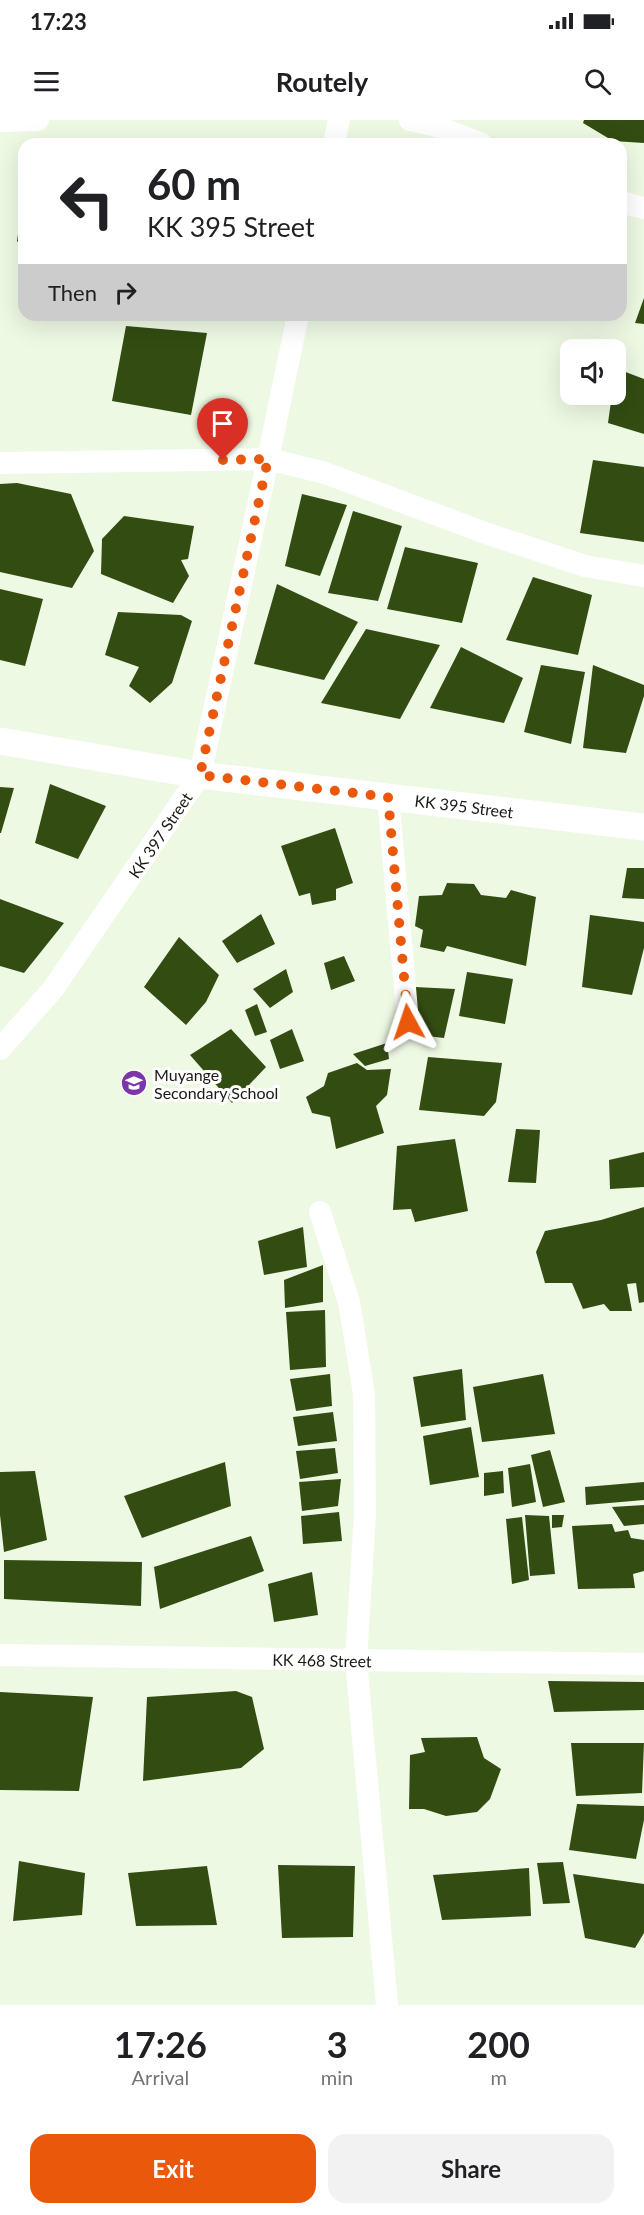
<!DOCTYPE html>
<html lang="en">
<head>
<meta charset="utf-8">
<style>
  :root { --surface:#fff; --page:#f2f2f2; --text:#202124; --muted:#757577; --accent:#ea580c }
  body { margin:0; font-family:Lato,sans-serif; background:var(--page); color:var(--text); height:100vh; display:flex; flex-direction:column; font-size:22px; white-space:nowrap }
  * { box-sizing:border-box; margin:0 }
  p { font-size:20px; color:var(--muted) }
  .icon { flex:none; width:33px; height:33px; fill:none; stroke:currentColor; stroke-width:2; stroke-linecap:round; stroke-linejoin:round }
  .map { position:relative; height:1885px; overflow:hidden }
  .side { display:flex; flex-direction:column; background:var(--surface); flex:1 }
  .side>* { flex:none }
  .hud { position:absolute; left:18px; top:18px; width:609px; height:183px; border-radius:18px; box-shadow:0 6px 24px #0002; background:#fff; color:var(--text); overflow:hidden }
  .buttons { position:absolute; left:560px; top:219px; display:grid; gap:12px }
  .buttons a { display:grid; place-items:center; width:66px; height:66px; border-radius:12px; background:var(--surface); box-shadow:0 6px 24px #0002; font-size:30px }
  .pin { position:absolute; display:grid; place-items:center; width:51px; height:51px; color:#fff; margin:-62px -26px; border-radius:50% 50% 50% 0; rotate:-45deg; box-shadow:0 0 6px #0007 }
  .pin .icon { rotate:45deg }
  .me { position:absolute; width:66px; margin:-33px; rotate:355deg; stroke-linejoin:round; filter:drop-shadow(0 0 4px #0008) }
  .turn { display:flex; align-items:center; gap:21px; height:126px; padding:0 30px; font-size:27px }
  .turn .icon { width:78px; height:78px; stroke-width:2.5 }
  .turn b { display:block; font-size:42px; line-height:51px }
  .then { display:flex; align-items:center; height:57px; padding:0 30px; background:#0003; gap:12px; font-size:22px }
  .eta { display:flex; justify-content:space-evenly; align-items:center; height:102px; text-align:center }
  .eta b { font-size:36px; font-weight:700; line-height:42px }
  .primary-button { display:flex; gap:12px; margin-top:auto; padding:12px 30px }
  .primary-button a { flex:1; height:69px; border-radius:18px; background:var(--accent); color:#fff; font-size:24px; font-weight:700; line-height:69px; text-align:center }
  .primary-button a+a { background:var(--page); color:var(--text) }
  .status { display:flex; justify-content:space-between; align-items:center; height:42px; padding:0 30px; background:var(--surface); direction:ltr }
  .status svg { height:16px; fill:currentColor }
  header { display:flex; justify-content:space-between; align-items:center; height:78px; padding:0 30px; background:var(--surface); font-size:27px; font-weight:700 }
  .map>svg:first-child { display:block }
  .building { fill:#324c12 }
  .lines { fill:none; stroke-linecap:round; stroke-linejoin:round }
  .minor { stroke:#fff; stroke-width:22 }
  .tertiary { stroke:#fff; stroke-width:27 }
  .route { stroke:#ea580c; stroke-width:10; stroke-dasharray:0 18 }
  .labels { text-anchor:middle; dominant-baseline:central; stroke-width:6; stroke-linejoin:round; paint-order:stroke }
  .street-label { font-size:16px; fill:#171b14; stroke:#fff }
  .poi-label { font-size:16px; fill:#171b14; stroke:#fff; text-anchor:start }
</style>
</head>
<body>
<div class="status"><b>17:23</b><svg viewBox="0 0 49 12"><path d="M0 12V9h3v3zM5 12V6h3v6zM10 12V3h3v9zM15 12V0h3v12zM26 1h20v11H26zM47 4h2v5h-2z"/></svg></div>
<header><svg class="icon" aria-label="menu" viewBox="0 0 24 24"><path d="M4 6h16M4 12h16M4 18h16"/></svg>Routely<svg class="icon" aria-label="search" viewBox="0 0 24 24"><circle cx="10" cy="10" r="6"/><path d="M15 15l6 6"/></svg></header>
<div class="map">
<svg width="644" height="1885" viewBox="0 0 644 1885">
  <rect width="100%" height="100%" fill="#eef9e4"/>
  <!-- building -->
  <path class="building" d="M584,0H644V23L613,21L583,3Z
    M23,82H24V130L17,121Z
    M644,178V204L635,203Z
    M126,206L207,213L191,295L112,281Z
    M615,248L644,259V314L608,303L612,274H615Z
    M593,340L644,347V422L580,413Z
    M17,363L71,374L94,431L72,468L0,452V364Z
    M302,374L347,385L320,456L285,446Z
    M353,391L402,406L378,481L328,473Z
    M124,396L194,406L188,439L181,440L189,456L173,483L101,454L102,419Z
    M405,427L478,443L462,503L387,489Z
    M533,457L592,475L578,535L506,520Z
    M277,464L358,502L324,560L254,544Z
    M0,469L43,479L25,546L0,540Z
    M118,492L181,495L192,501L172,563L150,583L129,566L139,547L105,535Z
    M366,509L440,525L400,599L321,583Z
    M461,527L523,558L504,603L430,588Z
    M541,545L585,552L571,624L524,612Z
    M593,545L644,565V576L626,633L583,628Z
    M50,664L106,686L78,739L35,723Z
    M0,667L14,668L1,713H0Z
    M335,708L353,763L336,769V780L312,785L310,773L299,776L281,726Z
    M627,748H644V779L622,778Z
    M447,763L474,764L481,775L506,778L511,770L536,777L526,846L447,826L444,832L420,827L423,810L415,806L419,776L442,775Z
    M0,779L64,803L24,853L0,846Z
    M261,794L275,824L237,843L222,821Z
    M590,795L644,802V828L632,875L582,867Z
    M179,817L219,855L206,882L186,905L144,867Z
    M344,836L355,861L331,870L324,843Z
    M286,849L293,872L270,888L253,869Z
    M467,852L513,859L505,904L459,896Z
    M415,867L455,869L444,918L409,914Z
    M257,884L267,912L255,916L245,890Z
    M231,909L266,947L232,983L190,935Z
    M292,909L304,941L280,949L270,920Z
    M387,923L389,939L365,946L353,934Z
    M428,937L502,943L496,982L484,996L419,990Z
    M357,943L367,950L391,949L387,975L376,986L384,1013L336,1029L330,997L312,993L306,977L324,966L328,953Z
    M516,1009L540,1010L536,1063L508,1062Z
    M455,1019L468,1091L415,1102L411,1089L393,1090L397,1026Z
    M644,1032V1067L610,1069L609,1040Z
    M644,1087V1182L639,1183L636,1163L627,1164L632,1191H610L604,1184L583,1189L572,1163H545L536,1132L545,1111L601,1100Z
    M303,1107L307,1147L264,1155L258,1121Z
    M323,1145V1182L285,1188L284,1160Z
    M325,1190L326,1247L290,1250L286,1192Z
    M462,1249L466,1300L421,1307L413,1257Z
    M330,1254L332,1286L296,1291L290,1259Z
    M543,1254L555,1314L482,1322L473,1267Z
    M333,1292L337,1321L298,1326L293,1297Z
    M471,1307L479,1357L430,1365L423,1316Z
    M335,1328L338,1353L300,1359L296,1331Z
    M550,1330L565,1382L543,1387L531,1335Z
    M225,1342L231,1386L142,1418L124,1376Z
    M530,1344L536,1382L512,1387L508,1348Z
    M35,1351L47,1420L4,1432L0,1395V1352Z
    M503,1351L504,1373L484,1376V1353Z
    M341,1359L338,1386L302,1391L299,1362Z
    M644,1362V1380L586,1385L585,1367Z
    M644,1385V1404L624,1406L612,1387Z
    M339,1392L342,1421L303,1424L301,1396Z
    M525,1395L549,1396L555,1454L530,1456Z
    M552,1395H564L562,1407L552,1408Z
    M522,1397L529,1460L512,1464L506,1399Z
    M612,1404L615,1412L628,1410L631,1418L644,1420V1451L633,1454L635,1468L578,1469L572,1406Z
    M251,1416L264,1451L160,1489L154,1447Z
    M4,1440L142,1442L141,1486L4,1479Z
    M312,1452L318,1495L274,1502L268,1464Z
    M548,1561L644,1562V1590L554,1592Z
    M236,1571L252,1577L264,1629L241,1648L143,1661L147,1577Z
    M0,1572L93,1577L79,1671L0,1670Z
    M477,1617L484,1638L501,1649L490,1679L477,1692L446,1696L424,1689H409L410,1635L425,1632L421,1618Z
    M571,1623H644L642,1673L576,1676Z
    M577,1684L644,1686V1700L636,1739L569,1730Z
    M19,1741L85,1753L82,1795L13,1801Z
    M563,1742L570,1783L543,1784L537,1743Z
    M278,1745L355,1746L353,1817L282,1818Z
    M207,1746L217,1805L136,1806L128,1753Z
    M529,1748L531,1796L442,1800L433,1755Z
    M573,1754L644,1764V1813L635,1828L585,1818Z"/>
  <g class="lines">
    <!-- minor -->
    <path class="minor" d="M410,0L433,5L482,24
      M0,1L38,0
      M334,24L339,0
      M621,82L644,88
      M298,195L268,339L325,353L488,414L585,446L644,456
      M0,343L268,339L200,655L53,869L0,929
      M388,677L408,902
      M320,1092L349,1182L364,1274L365,1393L356,1540L387,1885
      M0,1535L644,1544"/>
    <!-- tertiary -->
    <path class="tertiary" d="M0,621L200,655L644,707"/>
  </g>
  <g class="lines">
    <!-- route -->
    <path class="route" d="M223,340L268,339L200,655L388,677L408,902"/>
  </g>
  <!-- icons -->
  <defs>
    <g id="university-disc" transform="scale(1.35)"><circle r="9.5" fill="#7b36aa" stroke="#fff"/><path d="M0-5L7-2L0 1L-7-2ZM-4 1L0 2.5L4 1V4Q0 6-4 4Z" fill="#fff"/></g>
  </defs>
  <g fill-rule="evenodd">
    <use href="#university-disc" x="134" y="963"/>
  </g>
  <g class="labels">
    <!-- street labels -->
    <g class="street-label">
      <text transform="translate(464 686) rotate(7)">KK 395 Street</text>
      <text transform="translate(160 715) rotate(-56)">KK 397 Street</text>
      <text transform="translate(322 1540) rotate(1)">KK 468 Street</text>
    </g>
    <!-- poi labels -->
    <g class="poi-label">
      <text x="154" y="954">Muyange<tspan x="154" dy="18">Secondary School</tspan></text>
    </g>
  </g>
</svg>
<div class="buttons">
<a><svg class="icon" aria-label="sound" viewBox="0 0 24 24"><path d="M4 9h4l5-4v14l-5-4H4zM17 9q2 3 0 6"/></svg></a>
</div>
<div class="pin" style="left:223px;top:340px;background:#d93025"><svg class="icon" aria-label="arrive" viewBox="0 0 24 24"><path d="M6 21V4h12l-3 4 3 4H6"/></svg></div>
<svg class="me" style="left:408px;top:902px" viewBox="-20 -20 40 40"><path d="M0-17L14 15 0 8-14 15z" fill="#ea580c" stroke="#fff" stroke-width="4"/></svg>
<div class="hud">
<div class="turn"><svg class="icon" aria-label="left" viewBox="0 0 24 24"><path d="M17 20v-9H6M10 6l-5 5 5 5"/></svg><div><b>60 m</b>KK 395 Street</div></div>
<div class="then">Then<svg class="icon" aria-label="right" viewBox="0 0 24 24"><path d="M7 20v-9h11M14 6l5 5-5 5"/></svg></div>
</div>
</div>
<section class="side">
<div class="eta">
<div><b>17:26</b><p>Arrival</p></div>
<div><b>3</b><p>min</p></div>
<div><b>200</b><p>m</p></div>
</div>
<div class="primary-button"><a>Exit</a><a>Share</a></div>
</section>
</body>
</html>
